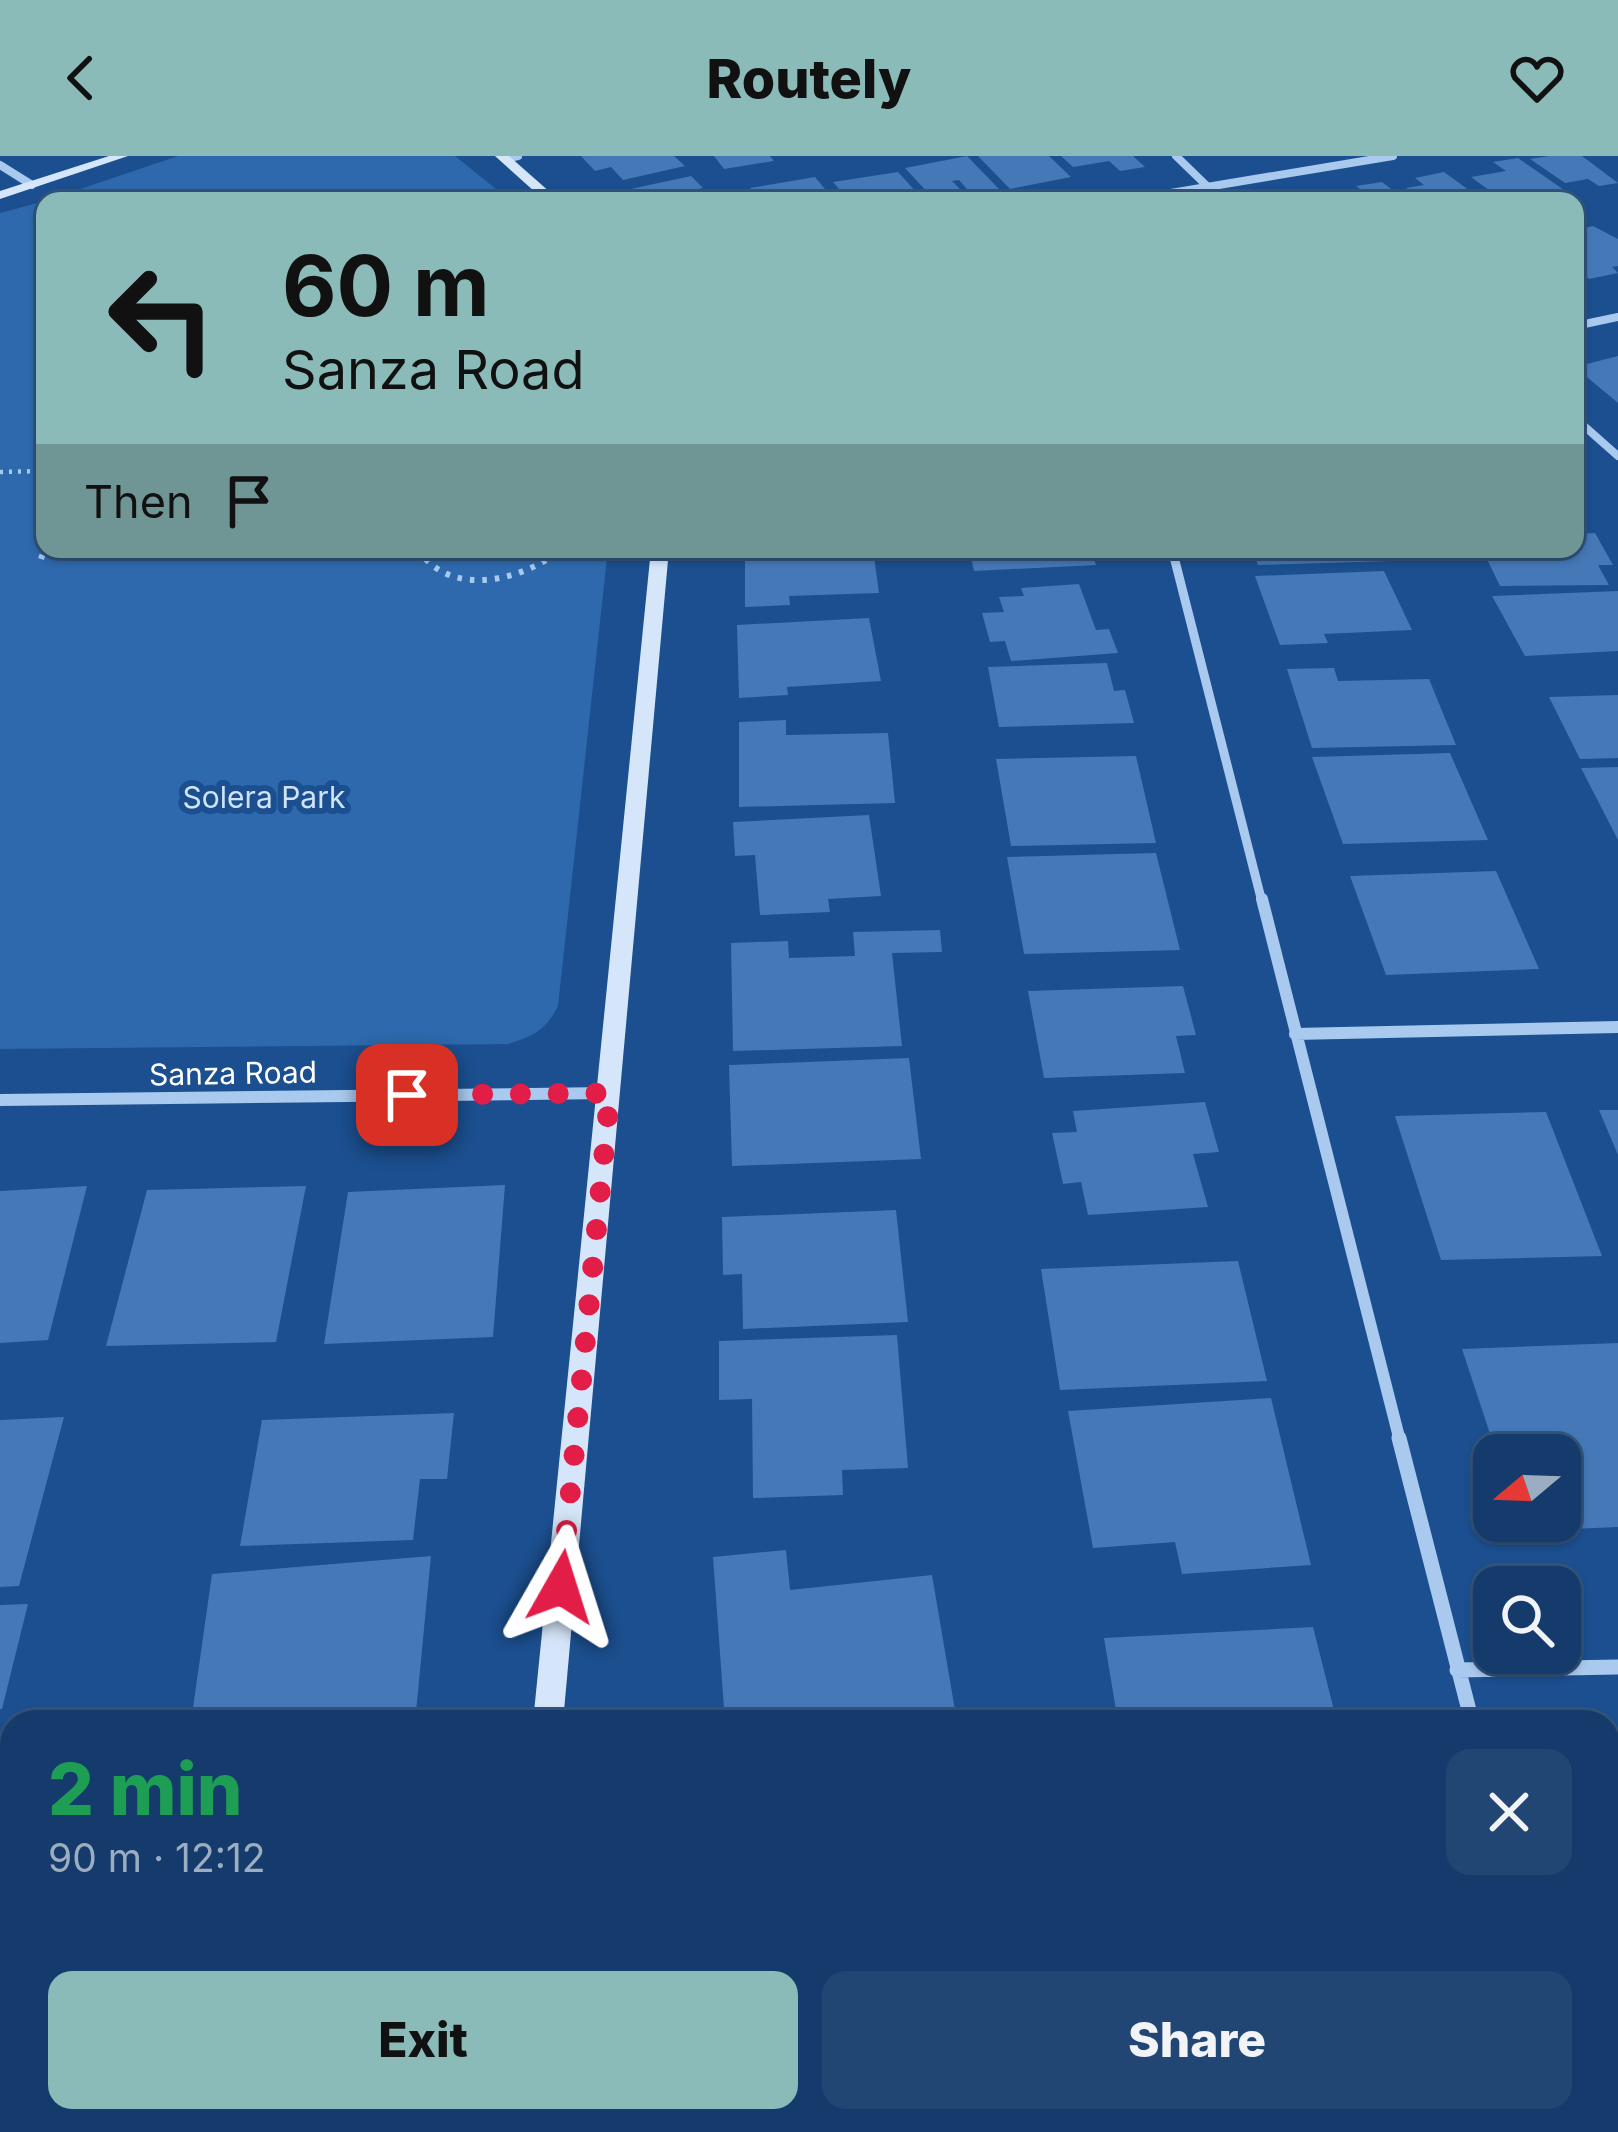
<!DOCTYPE html>
<html lang="en">
<head>
<meta charset="utf-8">
<style>
  :root { --surface:#143b6b; --page:#214673; --text:#f1f3f6; --muted:#9dadc1; --line:#33557e; --accent:#8bbbb9 }
  body { margin:0; font-family:Inter,sans-serif; background:var(--page); color:var(--text); height:100vh; display:flex; flex-direction:column; font-size:45px; white-space:nowrap }
  * { box-sizing:border-box; margin:0 }
  p { font-size:39px; color:var(--muted) }
  .icon { flex:none; width:66px; height:66px; fill:none; stroke:currentColor; stroke-width:2; stroke-linecap:round; stroke-linejoin:round }
  .map { position:relative; flex:1; overflow:hidden }
  .panel { position:absolute; left:0px; top:1554px; width:1620px; height:423px; display:flex; flex-direction:column; background:var(--surface); border-radius:36px 36px 0 0; box-shadow:0 3px 9px #0004,0 0 0 3px var(--line) }
  .panel>* { flex:none }
  .guide { position:absolute; left:36px; top:36px; width:1548px; height:366px; border-radius:24px; box-shadow:0 3px 9px #0004,0 0 0 3px var(--line); background:#8bbbb9; color:#111; overflow:hidden }
  .needle { width:78px; rotate:251deg }
  .buttons { position:absolute; left:1473px; top:1278px; display:grid; gap:24px }
  .buttons a { display:grid; place-items:center; width:108px; height:108px; border-radius:24px; background:var(--surface); box-shadow:0 3px 9px #0004,0 0 0 3px var(--line); font-size:60px }
  .pin { position:absolute; display:grid; place-items:center; width:102px; height:102px; color:#fff; margin:-51px; border-radius:24px; box-shadow:0 6px 18px #0006 }
  .me { position:absolute; width:132px; margin:-66px; rotate:6deg; stroke-linejoin:round; filter:drop-shadow(0 0 9px #0008) }
  .turn { display:flex; align-items:center; gap:42px; height:252px; padding:0 48px; font-size:54px }
  .turn .icon { width:156px; height:156px; stroke-width:2.5 }
  .turn b { display:block; font-size:84px; line-height:102px }
  .then { display:flex; align-items:center; height:114px; padding:0 48px; background:#0003; gap:24px; font-size:45px }
  .round { display:grid; place-items:center; flex:none; width:126px; height:126px; border-radius:24px; background:var(--page) }
  .headline { display:flex; align-items:center; justify-content:space-between; height:204px; padding:0 48px }
  h1 { font-size:72px; font-weight:800; line-height:90px; color:#1e9e55 }
  .button { display:flex; gap:24px; margin-top:auto; padding:24px 48px }
  .button a { flex:1; height:138px; border-radius:24px; background:var(--accent); color:#111; font-size:48px; font-weight:800; line-height:138px; text-align:center }
  .button a+a { background:var(--page); color:var(--text) }
  header { display:flex; justify-content:space-between; align-items:center; height:156px; padding:0 48px; background:var(--accent); color:#111; font-size:54px; font-weight:800 }
  .map>svg:first-child { display:block }
  .green { fill:#2e69ad }
  .building { fill:#4478b7 }
  .lines { fill:none; stroke-linecap:round; stroke-linejoin:round }
  .path-far1 { stroke:#a9c9ee; stroke-width:4.5; stroke-dasharray:3 6; stroke-linecap:butt }
  .path { stroke:#a9c9ee; stroke-width:6; stroke-dasharray:4.5 8; stroke-linecap:butt }
  .street-far3 { stroke:#a9c9ee; stroke-width:8 }
  .street-far2 { stroke:#a9c9ee; stroke-width:9 }
  .street-far1 { stroke:#a9c9ee; stroke-width:12 }
  .street { stroke:#a9c9ee; stroke-width:15 }
  .secondary { fill:#d6e6fa; fill-rule:evenodd }
  .route { stroke:#e11d48; stroke-width:21; stroke-dasharray:0 37.8 }
  .labels { text-anchor:middle; dominant-baseline:central; stroke-width:12; stroke-linejoin:round; paint-order:stroke }
  .park-label { font-size:30px; fill:#cfe3fa; stroke:#1b4f8f }
  .street-label { font-size:30px; fill:#fff; stroke:#1b4f8f }
</style>
</head>
<body>
<header><svg class="icon" aria-label="back" viewBox="0 0 24 24"><path d="M15 5l-7 7 7 7"/></svg>Routely<svg class="icon" aria-label="heart" viewBox="0 0 24 24"><path d="M12 20l-8-8c-3-5 5-10 8-4 3-6 11-1 8 4z"/></svg></header>
<div class="map">
<svg width="1618" height="1976" viewBox="0 0 1618 1976">
  <rect width="100%" height="100%" fill="#1b4f8f"/>
  <!-- green -->
  <path class="green" d="M178,0H455L511,45H45Z
    M45,45V393H608L558,850C546,874 534,880 508,888L0,893V57Z"/>
  <!-- building -->
  <path class="building" d="M581,0H674L685,10L623,24L611,11L595,15Z
    M714,0H770L774,5L724,13Z
    M967,0L1000,34L972,39L959,24L952,25L960,33L929,38L905,12Z
    M978,0H1049L1071,21L1010,33Z
    M1061,0H1133L1145,11L1120,15L1109,5L1073,11Z
    M1549,0H1582L1618,27L1599,30L1588,23L1565,27L1530,3Z
    M1518,2L1564,34L1504,45L1471,21L1506,15L1493,6Z
    M898,16L919,39L849,45L833,26Z
    M1444,16L1484,45H1424L1406,32L1424,29L1415,22Z
    M691,20L703,32L688,35L699,45H637L626,34Z
    M815,21L835,45H760L750,32Z
    M1382,26L1407,45H1349L1343,40L1365,37L1356,30Z
    M1593,70L1618,83V110L1612,111L1618,117L1589,123L1575,113V74Z
    M1618,200V247L1575,211Z
    M1595,377L1613,409H1598L1609,429L1500,430L1482,393H1575V378Z
    M745,393H873L879,437L789,440L790,449L745,451Z
    M969,393H1091L1096,409L974,415Z
    M1252,393H1386L1392,405L1258,409Z
    M1384,415L1412,474L1324,478L1328,487L1280,489L1255,420Z
    M1079,428L1096,474L1109,473L1118,497L1011,505L1005,485L990,486L982,457L1004,456L999,441L1024,440L1021,432Z
    M1618,435V495L1525,500L1492,440Z
    M869,462L881,525L787,531L788,539L739,542L737,469Z
    M1107,507L1114,535L1125,534L1134,567L999,571L988,511Z
    M1334,512L1338,525L1429,523L1456,589L1312,592L1287,513Z
    M1618,539V602L1580,603L1549,541Z
    M786,564V579L888,577L895,647L739,651V566Z
    M1450,597L1488,684L1343,688L1312,601Z
    M1136,600L1156,687L1011,690L996,603Z
    M1618,611V684L1581,612Z
    M869,659L881,740L828,743L830,756L760,759L755,699L735,700L733,666Z
    M1156,697L1180,794L1024,798L1007,701Z
    M1496,715L1539,813L1386,819L1350,720Z
    M940,774L942,796L892,797L902,890L733,895L731,787L788,785L789,802L855,800L853,776Z
    M1183,830L1196,879L1176,880L1185,917L1044,922L1028,835Z
    M909,902L921,1003L732,1010L729,909Z
    M1205,946L1219,996L1193,998L1208,1051L1088,1059L1081,1026L1063,1028L1052,977L1077,976L1073,955Z
    M1599,954H1618V999Z
    M1546,956L1602,1100L1441,1104L1395,960Z
    M505,1029L493,1181L324,1188L348,1036Z
    M87,1030L48,1184L0,1187V1035Z
    M306,1030L276,1186L106,1190L147,1034Z
    M896,1054L908,1166L743,1173L742,1118L723,1119L722,1061Z
    M1238,1105L1267,1225L1060,1234L1041,1113Z
    M897,1179L908,1312L842,1314L843,1339L753,1342L752,1243L719,1244V1185Z
    M1618,1187V1371L1522,1375L1519,1365H1560V1299H1497L1462,1193Z
    M1271,1242L1311,1409L1182,1418L1175,1386L1093,1392L1068,1255Z
    M454,1257L447,1323H420L413,1384L240,1390L262,1264Z
    M64,1261L19,1430L0,1431V1264Z
    M786,1394L790,1434L932,1419L957,1566H725L713,1401Z
    M431,1400L416,1556L307,1566H191L212,1418Z
    M28,1448L2,1553H0V1449Z
    M1313,1471L1337,1566H1118L1104,1482Z
    M156,1965H374V1976H145L146,1967Z
    M701,1965H982L983,1976H701Z"/>
  <g class="lines">
    <!-- path-far1 -->
    <path class="path-far1" d="M0,316L45,315"/>
    <!-- path -->
    <path class="path" d="M418,393C450,443 522,425 562,393
      M41,403L43,397L55,393"/>
    <!-- street-far3 -->
    <path class="street-far3" d="M1176,0L1208,31
      M506,3L518,0
      M0,9L32,29
      M1123,45L1393,0
      M1575,170L1618,161
      M1575,262L1618,300"/>
    <!-- street-far2 -->
    <path class="street-far2" d="M1172,393L1262,746"/>
    <!-- street-far1 -->
    <path class="street-far1" d="M1262,743L1400,1285
      M1295,878L1618,871
      M0,944L609,937"/>
    <!-- street -->
    <path class="street" d="M1399,1282L1472,1566
      M1457,1514L1618,1511
      M1582,1965L1585,1976"/>
    <!-- secondary -->
    <path class="secondary" d="M109,0H128L0,43V35Z
      M495,0H509L560,45H545Z
      M651,393H669L563,1566H533Z
      M494,1965H530V1976H494Z"/>
  </g>
  <g class="lines">
    <!-- route -->
    <path class="route" d="M407,939L610,937L561,1431"/>
  </g>
  <g class="labels">
    <!-- park labels -->
    <g class="park-label">
      <text x="264" y="641">Solera Park</text>
    </g>
    <!-- street labels -->
    <g class="street-label">
      <text transform="translate(233 917) rotate(-1)">Sanza Road</text>
    </g>
  </g>
</svg>
<div class="buttons">
<a><svg class="needle" viewBox="-14 -14 28 28"><path d="M0-13l5 13h-10z" fill="#e53935"/><path d="M0 13l5-13h-10z" fill="#9dadc1"/></svg></a>
<a><svg class="icon" aria-label="search" viewBox="0 0 24 24"><circle cx="10" cy="10" r="6"/><path d="M15 15l6 6"/></svg></a>
</div>
<div class="pin" style="left:407px;top:939px;background:#d93025"><svg class="icon" aria-label="arrive" viewBox="0 0 24 24"><path d="M6 21V4h12l-3 4 3 4H6"/></svg></div>
<svg class="me" style="left:561px;top:1431px" viewBox="-20 -20 40 40"><path d="M0-17L14 15 0 8-14 15z" fill="#e11d48" stroke="#fff" stroke-width="4"/></svg>
<div class="guide">
<div class="turn"><svg class="icon" aria-label="left" viewBox="0 0 24 24"><path d="M17 20v-9H6M10 6l-5 5 5 5"/></svg><div><b>60 m</b>Sanza Road</div></div>
<div class="then">Then<svg class="icon" aria-label="arrive" viewBox="0 0 24 24"><path d="M6 21V4h12l-3 4 3 4H6"/></svg></div>
</div>
<section class="panel">
<div class="headline"><div><h1>2 min</h1><p>90 m · 12:12</p></div><a class="round"><svg class="icon" aria-label="close" viewBox="0 0 24 24"><path d="M6 6l12 12M18 6L6 18"/></svg></a></div>
<div class="button"><a>Exit</a><a>Share</a></div>
</section>
</div>
</body>
</html>
